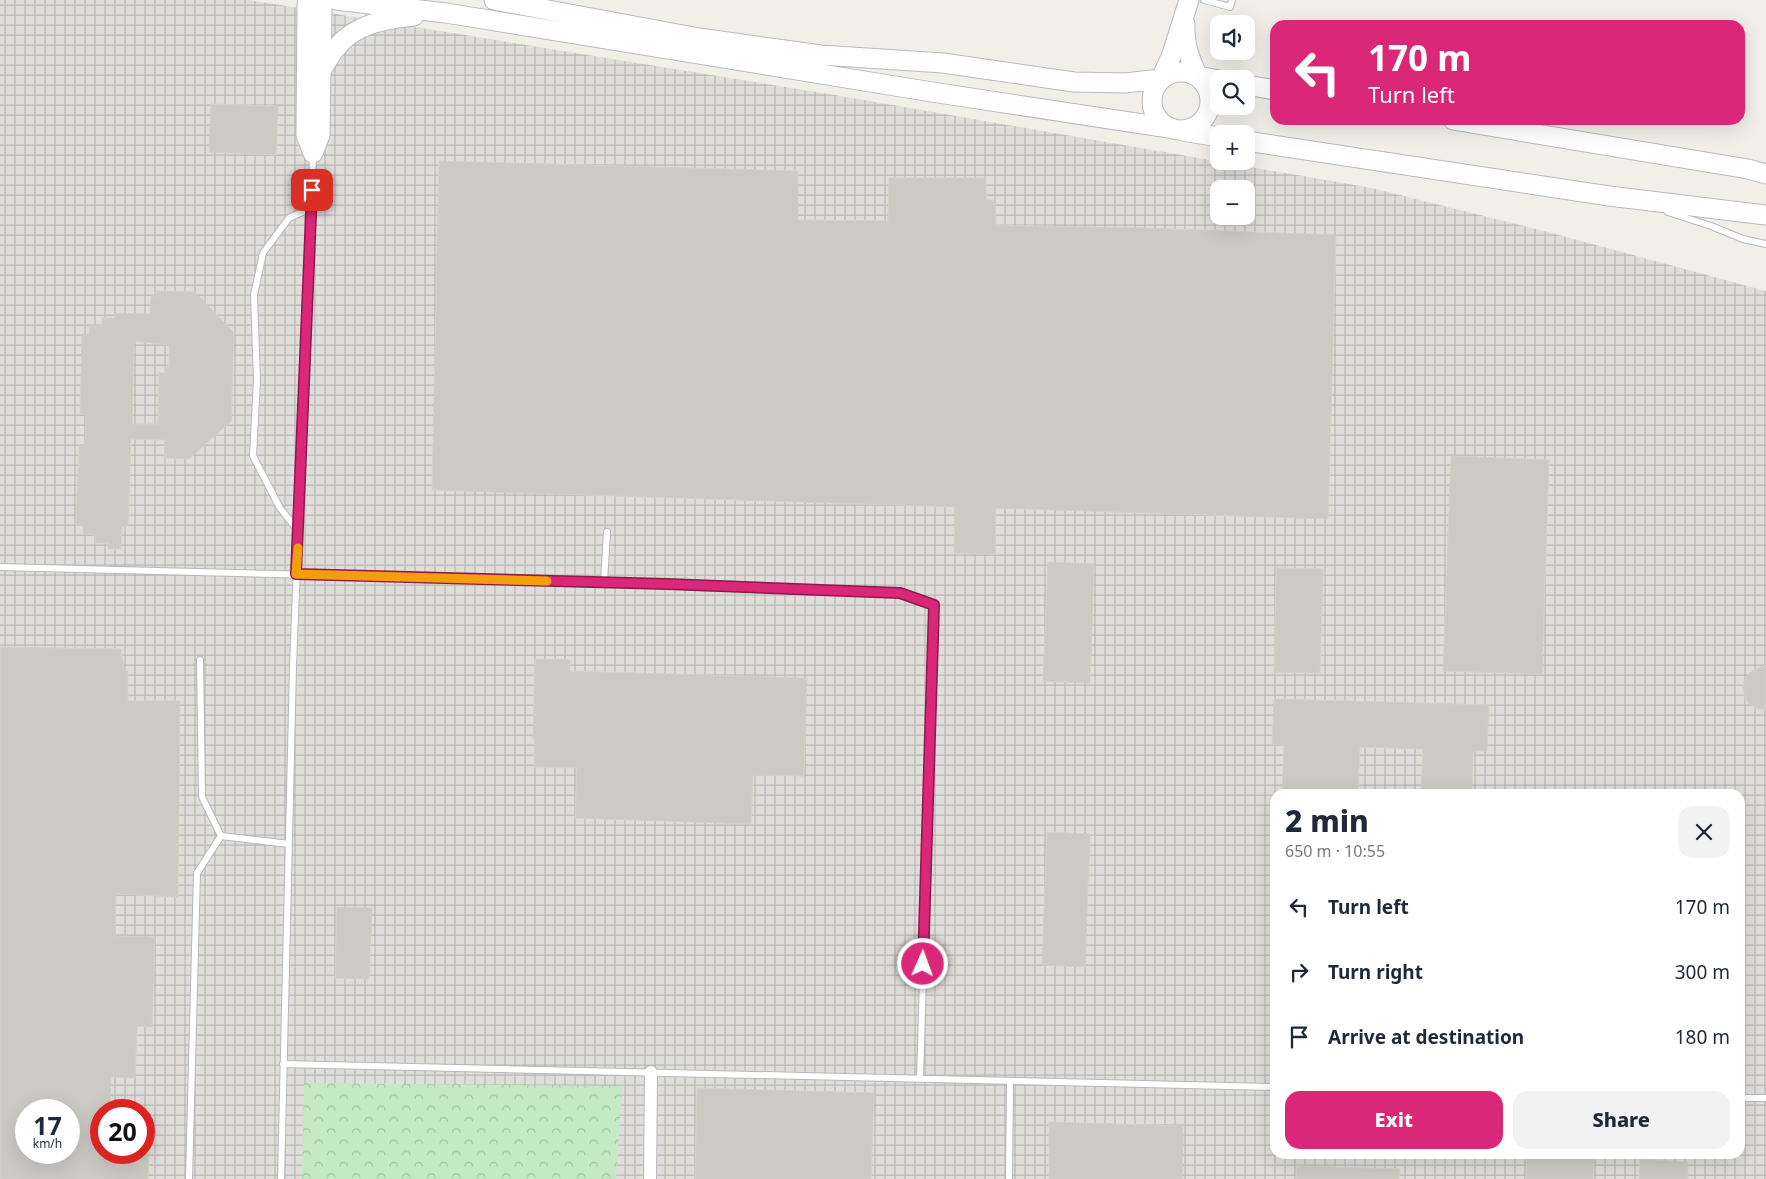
<!DOCTYPE html>
<html lang="en">
<head>
<meta charset="utf-8">
<style>
  :root { --surface:#fff; --page:#f2f2f3; --text:#1f2937; --muted:#747a83; --accent:#db2777 }
  body { margin:0; font-family:"Noto Sans",sans-serif; background:var(--page); color:var(--text); height:100vh; display:flex; flex-direction:column; font-size:19px; white-space:nowrap }
  * { box-sizing:border-box; margin:0 }
  p { font-size:16px; color:var(--muted) }
  .icon { flex:none; width:28px; height:28px; fill:none; stroke:currentColor; stroke-width:2; stroke-linecap:round; stroke-linejoin:round }
  .map { position:relative; flex:1; overflow:hidden }
  .details { position:absolute; left:1270px; top:789px; width:475px; height:370px; display:flex; flex-direction:column; background:var(--surface); border-radius:15px; box-shadow:0 5px 20px #0002 }
  .details>* { flex:none }
  .banner { position:absolute; left:1270px; top:20px; width:475px; height:105px; border-radius:15px; box-shadow:0 5px 20px #0002; background:#db2777; color:#fff; overflow:hidden }
  .tools { position:absolute; left:1210px; top:15px; display:grid; gap:10px }
  .tools a { display:grid; place-items:center; width:45px; height:45px; border-radius:10px; background:var(--surface); box-shadow:0 5px 20px #0002; font-size:25px }
  .speed { position:absolute; left:15px; top:1099px; display:flex; gap:10px; font-size:25px; font-weight:700; text-align:center }
  .speed>* { display:grid; place-content:center; width:65px; height:65px; border-radius:50%; background:var(--surface); box-shadow:0 5px 20px #0002; line-height:1 }
  .speed small { font-size:12px; font-weight:400 }
  .speed .limit { border:8px solid #d22; background:#fff; color:#111 }
  .pin { position:absolute; display:grid; place-items:center; width:42px; height:42px; color:#fff; margin:-21px; border-radius:10px; box-shadow:0 2px 8px #0006 }
  .me { position:absolute; width:55px; margin:-28px; rotate:2deg; stroke-linejoin:round; filter:drop-shadow(0 0 4px #0008) }
  .turn { display:flex; align-items:center; gap:18px; height:105px; padding:0 15px; font-size:22px }
  .turn .icon { width:65px; height:65px; stroke-width:2.5 }
  .turn b { display:block; font-size:35px; line-height:42px }
  .round { display:grid; place-items:center; flex:none; width:52px; height:52px; border-radius:15px; background:var(--page) }
  .headline { display:flex; align-items:center; justify-content:space-between; height:85px; padding:0 15px }
  h1 { font-size:30px; font-weight:800; line-height:38px }
  .button { display:flex; gap:10px; margin-top:auto; padding:10px 15px }
  .button a { flex:1; height:58px; border-radius:15px; background:var(--accent); color:#fff; font-size:20px; font-weight:800; line-height:58px; text-align:center }
  .button a+a { background:var(--page); color:var(--text) }
  ul { padding:0; list-style:none }
  li { display:flex; align-items:center; gap:15px; height:65px; padding:0 15px }
  li div { flex:1 }
  li b { display:block; font-size:19px }
  li em { font-style:normal }
  .map>svg:first-child { display:block }
  .industrial { fill:url(#industrial-grid); fill-rule:evenodd }
  .forest { fill:url(#forest-crowns) }
  .building { fill:#cccac5; stroke:#d6d1c6; fill-rule:evenodd }
  .lines { fill:none; stroke-linecap:round; stroke-linejoin:round }
  .lane-casing { stroke:#b5b8bc; stroke-width:8 }
  .street-casing { stroke:#b5b8bc; stroke-width:14 }
  .secondary-casing { stroke:#b6babf; stroke-width:21 }
  .lane { stroke:#fff; stroke-width:6 }
  .street { stroke:#fff; stroke-width:12 }
  .secondary { stroke:#fff; stroke-width:19 }
  .route-casing { stroke:#8e194d; stroke-width:12 }
  .route { stroke:#db2777; stroke-width:9 }
  .slow { stroke:#f59e0b; stroke-width:9 }
</style>
</head>
<body>
<div class="map">
<svg width="1766" height="1179" viewBox="0 0 1766 1179">
  <defs>
    <pattern id="industrial-grid" width="8" height="8" patternUnits="userSpaceOnUse" patternTransform="scale(1.25)"><rect width="8" height="8" fill="#e0deda"/><path d="M0 4h8M4 0v8" fill="none" stroke="#b9b8b5"/></pattern>
    <pattern id="forest-crowns" width="20" height="18" patternUnits="userSpaceOnUse" patternTransform="scale(1.25)"><rect width="20" height="18" fill="#c5e8c5"/><path d="M2 6a3 3 0 1 1 6 0M12 15a3 3 0 1 1 6 0" fill="none" stroke="#a3c0a4"/></pattern>
  </defs>
  <rect width="100%" height="100%" fill="#f1efe8"/>
  <!-- industrial -->
  <path class="industrial" d="M0,0H249L835,95L1372,188L1548,232L1766,291V1179H0ZM1219,189H1246V216H1219ZM1275,794H1740V1154H1275ZM26,1110H69V1152H26ZM101,1110H144V1152H101Z"/>
  <!-- forest -->
  <path class="forest" d="M304,1083L622,1086L616,1179H302Z"/>
  <!-- building -->
  <path class="building" d="M211,104L278,106L276,155L209,152Z
    M439,161L798,171V220L888,221L889,178H986V199L995,201L996,225L1143,228L1336,235L1328,519L996,508L995,554L954,553L955,507L432,490Z
    M157,291L195,292L234,333L231,421L189,459L165,458V440L131,439L128,526H122L121,549H108V543H95V535L83,534V525H76L79,446H85L86,414H80L82,335H89V326H102V318H115V313L150,314L151,296H157ZM134,341L169,345V368L165,367V373H159L158,424H132Z
    M1451,456L1549,460L1542,674L1443,671Z
    M1048,562L1094,564L1090,683L1043,681Z
    M1276,568L1323,569L1320,673L1274,672Z
    M0,647L121,649L124,669L128,671V701H180L178,897L116,894L115,936L155,937L152,1027L137,1026L135,1078L111,1077L110,1110H101V1152H149L148,1179H0ZM26,1110H69V1152H26Z
    M535,659L570,660V671L807,678L804,776L753,775L751,824L575,818L577,768L534,767L535,739H533Z
    M1766,665V710L1759,709L1749,704L1746,699L1743,688L1744,682L1750,672Z
    M1274,699L1489,705L1487,751H1473L1472,794H1421L1423,749L1360,747L1358,794H1282L1284,745H1272Z
    M1047,832L1090,834L1085,967L1042,965Z
    M337,907L372,908L369,979L335,978Z
    M697,1088L874,1093L871,1179H695Z
    M1049,1122L1183,1126L1182,1179H1049Z
    M1527,1154L1594,1156L1593,1179H1526Z
    M1640,1159L1688,1162V1179H1639Z
    M1297,1166L1400,1169L1399,1179H1296Z"/>
  <g class="lines">
    <!-- lane casing -->
    <g class="lane-casing">
      <path id="lane" d="M1204,0L1230,7L1232,0
        M1668,212L1711,226L1743,239L1766,244
        M298,531L280,508L253,456L257,380L254,295L263,253L289,218L311,208
        M0,567L667,584L900,593L934,605L920,1079
        M604,582L607,532
        M200,660L202,797L221,836
        M221,836L289,844
        M283,1064L1275,1087
        M1740,1098H1766
        M189,1179L197,873L221,836
        M281,1179L293,667L313,156
        M1009,1179L1010,1081"/>
    </g>
    <!-- street casing -->
    <g class="street-casing">
      <path id="street" d="M650,1179L651,1072"/>
    </g>
    <!-- secondary casing -->
    <g class="secondary-casing">
      <path id="secondary" d="M336,0L446,13L932,92L1169,128
        M494,0L699,38L821,55L943,63L1074,82L1125,83L1161,79L1172,54L1189,0
        M307,4L306,135L313,153
        M1185,24C1184,43 1189,59 1198,76L1219,80
        M321,71C326,63 330,55 336,48C355,24 385,19 414,16
        M1152 101a29 29 0 1 1 58 0a29 29 0 1 1-58 0Z
        M1246,85L1275,90
        M1453,120L1748,169L1766,174
        M1182,131L1219,137
        M1246,141L1609,196L1766,215
        M313,153L320,135L322,6"/>
    </g>
    <!-- lane -->
    <use href="#lane" class="lane"/>
    <!-- street -->
    <use href="#street" class="street"/>
    <!-- secondary -->
    <use href="#secondary" class="secondary"/>
  </g>
  <g class="lines">
    <!-- route casing -->
    <g class="route-casing">
      <path id="route" d="M312,190L296,574L667,584L900,593L934,605L923,964"/>
    </g>
    <!-- route -->
    <use href="#route" class="route"/>
    <!-- slow -->
    <path class="slow" d="M298,548L296,574L547,581"/>
  </g>
</svg>
<div class="tools">
<a><svg class="icon" aria-label="sound" viewBox="0 0 24 24"><path d="M4 9h4l5-4v14l-5-4H4zM17 9q2 3 0 6"/></svg></a>
<a><svg class="icon" aria-label="search" viewBox="0 0 24 24"><circle cx="10" cy="10" r="6"/><path d="M15 15l6 6"/></svg></a>
<a>+</a>
<a>−</a>
</div>
<div class="speed"><div>17<small>km/h</small></div><div class="limit">20</div></div>
<div class="pin" style="left:312px;top:190px;background:#d93025"><svg class="icon" aria-label="arrive" viewBox="0 0 24 24"><path d="M6 21V4h12l-3 4 3 4H6"/></svg></div>
<svg class="me" style="left:923px;top:964px" viewBox="-20 -20 40 40"><circle r="17" fill="#db2777" stroke="#fff" stroke-width="3"/><path d="M0-11L8 9 0 5-8 9z" fill="#fff"/></svg>
<div class="banner">
<div class="turn"><svg class="icon" aria-label="left" viewBox="0 0 24 24"><path d="M17 20v-9H6M10 6l-5 5 5 5"/></svg><div><b>170 m</b>Turn left</div></div>
</div>
<section class="details">
<div class="headline"><div><h1>2 min</h1><p>650 m · 10:55</p></div><a class="round"><svg class="icon" aria-label="close" viewBox="0 0 24 24"><path d="M6 6l12 12M18 6L6 18"/></svg></a></div>
<ul>
<li><svg class="icon" aria-label="left" viewBox="0 0 24 24"><path d="M17 20v-9H6M10 6l-5 5 5 5"/></svg><div><b>Turn left</b></div><em>170 m</em></li>
<li><svg class="icon" aria-label="right" viewBox="0 0 24 24"><path d="M7 20v-9h11M14 6l5 5-5 5"/></svg><div><b>Turn right</b></div><em>300 m</em></li>
<li><svg class="icon" aria-label="arrive" viewBox="0 0 24 24"><path d="M6 21V4h12l-3 4 3 4H6"/></svg><div><b>Arrive at destination</b></div><em>180 m</em></li>
</ul>
<div class="button"><a>Exit</a><a>Share</a></div>
</section>
</div>
</body>
</html>
